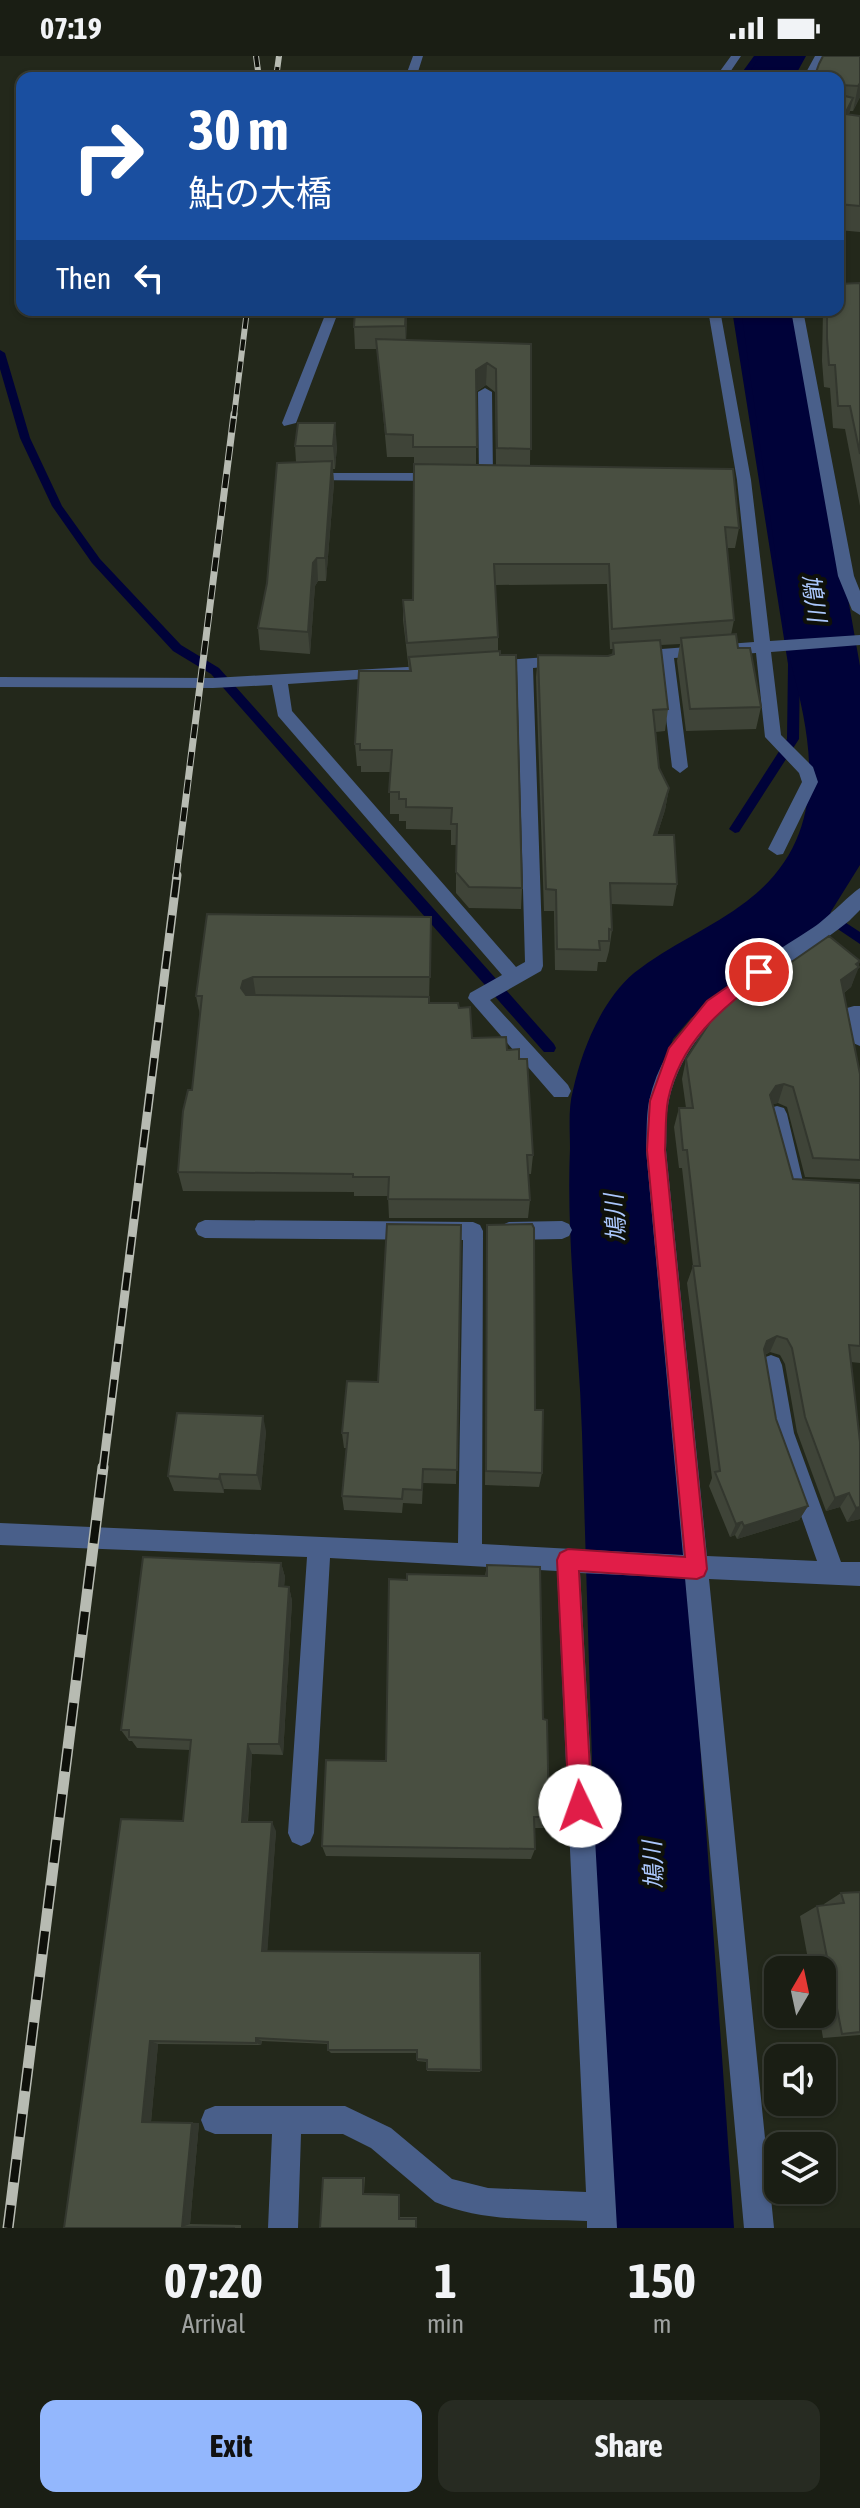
<!DOCTYPE html>
<html lang="en">
<head>
<meta charset="utf-8">
<style>
  :root { --surface:#1a1e14; --page:#272b22; --text:#f1f3f6; --muted:#9fa2a0; --line:#383c34; --accent:#93b7fd }
  body { margin:0; font-family:"Asap Condensed","Noto Sans JP",sans-serif; background:var(--page); color:var(--text); height:100vh; display:flex; flex-direction:column; font-size:30px; white-space:nowrap }
  * { box-sizing:border-box; margin:0 }
  p { font-size:26px; color:var(--muted) }
  .icon { flex:none; width:44px; height:44px; fill:none; stroke:currentColor; stroke-width:2; stroke-linecap:round; stroke-linejoin:round }
  .map { position:relative; height:2172px; overflow:hidden }
  .panel { display:flex; flex-direction:column; background:var(--surface); flex:1 }
  .panel>* { flex:none }
  .guide { position:absolute; left:16px; top:16px; width:828px; height:244px; border-radius:16px; box-shadow:0 2px 6px #0004,0 0 0 2px var(--line); background:#1a4fa0; color:#fff; overflow:hidden }
  .needle { width:52px; rotate:9deg }
  .tools { position:absolute; left:764px; top:1900px; display:grid; gap:16px }
  .tools a { display:grid; place-items:center; width:72px; height:72px; border-radius:16px; background:var(--surface); box-shadow:0 2px 6px #0004,0 0 0 2px var(--line); font-size:40px }
  .pin { position:absolute; display:grid; place-items:center; width:68px; height:68px; color:#fff; margin:-34px; border:4px solid #fff; border-radius:50%; box-shadow:0 2px 8px #0007 }
  .me { position:absolute; width:88px; margin:-44px; rotate:357deg; stroke-linejoin:round; filter:drop-shadow(0 0 6px #0008) }
  .turn { display:flex; align-items:center; gap:28px; height:168px; padding:0 40px; font-size:36px }
  .turn .icon { width:104px; height:104px; stroke-width:2.5 }
  .turn b { display:block; font-size:56px; line-height:68px }
  .then { display:flex; align-items:center; height:76px; padding:0 40px; background:#0003; gap:16px; font-size:30px }
  .eta { display:flex; justify-content:space-evenly; align-items:center; height:136px; text-align:center }
  .eta b { font-size:48px; font-weight:700; line-height:56px }
  .cta { display:flex; gap:16px; margin-top:auto; padding:16px 40px }
  .cta a { flex:1; height:92px; border-radius:16px; background:var(--accent); color:#111; font-size:32px; font-weight:700; line-height:92px; text-align:center }
  .cta a+a { background:var(--page); color:var(--text) }
  .status { display:flex; justify-content:space-between; align-items:center; height:56px; padding:0 40px; background:var(--surface); direction:ltr }
  .status svg { height:22px; fill:currentColor }
  .map>svg:first-child { display:block }
  .lines { fill:none; stroke-linecap:round; stroke-linejoin:round }
  .stream { fill:#000239; fill-rule:evenodd }
  .river { fill:#000239; fill-rule:evenodd }
  .minor { fill:#495f8a; fill-rule:evenodd }
  .rail-far3-casing { stroke:#b7bbb2; stroke-width:6 }
  .rail-far2-casing { stroke:#b7bbb2; stroke-width:7 }
  .rail-far1-casing { stroke:#b7bbb2; stroke-width:9 }
  .rail-casing { stroke:#b7bbb2; stroke-width:11 }
  .rail-far3 { stroke:#0e100a; stroke-width:4; stroke-dasharray:11; stroke-linecap:butt }
  .rail-far2 { stroke:#0e100a; stroke-width:5; stroke-dasharray:14; stroke-linecap:butt }
  .rail-far1 { stroke:#0e100a; stroke-width:6; stroke-dasharray:18; stroke-linecap:butt }
  .rail { stroke:#0e100a; stroke-width:8; stroke-dasharray:23; stroke-linecap:butt }
  .wall { fill:#3f4438; fill-rule:evenodd }
  .shaded-wall { fill:#33372e }
  .building { fill:#494f41; stroke:#33372e; stroke-width:2 }
  .route { fill:#e11d48; stroke:#92132f; stroke-width:2 }
  .labels { text-anchor:middle; dominant-baseline:central; stroke-width:8; stroke-linejoin:round; paint-order:stroke }
  .water-label { font-size:24px; font-style:italic; fill:#abc7fc; stroke:#0e100a }
</style>
</head>
<body>
<div class="status"><b>07:19</b><svg viewBox="0 0 49 12"><path d="M0 12V9h3v3zM5 12V6h3v6zM10 12V3h3v9zM15 12V0h3v12zM26 1h20v11H26zM47 4h2v5h-2z"/></svg></div>
<div class="map">
<svg width="860" height="2172" viewBox="0 0 860 2172">
  <rect width="100%" height="100%" fill="#23281b"/>
  <g class="lines">
    <!-- stream -->
    <path class="stream" d="M754,0H762L746,22H738Z
      M732,254H742L800,608L799,683L739,776L735,777L729,773L787,683L788,608Z
      M0,294L5,297L30,382L62,450L100,503L181,589L219,612L554,988L556,992L554,996H544L211,618L173,595L92,507L52,450L20,382L0,313Z
      M800,837L860,876V888L796,845L794,842L796,839Z
      M591,1026L596,1028L618,1050L620,1054L618,1058H608L586,1036L584,1032L586,1028Z"/>
    <!-- river -->
    <path class="river" d="M760,0H806L794,22H746Z
      M741,254H797L860,610V809L827,862L803,887L691,962L673,983L656,1036V1131L678,1373L734,2172H608C598,1907 590,1642 582,1377C579,1282 566,1187 570,1092C570,1074 568,1052 573,1034C582,993 602,944 634,917C669,889 712,872 747,845C828,783 815,695 791,608Z"/>
    <!-- minor -->
    <path class="minor" d="M413,0H423L417,19H615L620,22H405Z
      M731,0H741L726,22H715Z
      M815,0H825L813,22H803Z
      M327,254H339L296,367L284,370L282,367Z
      M708,254H720L751,424L770,585L860,579V589L771,596L781,679L813,711L818,726L783,798L777,799L768,793L802,726L799,717L765,681L756,597L674,602L688,711L680,717L672,711L659,604L635,605L627,600L635,595L754,586L737,424Z
      M791,254H803L854,520L860,535V559L852,554L838,520Z
      M485,332L492,336L493,422L486,426L479,422L478,336Z
      M308,417H440L447,421L440,425L303,424L301,421Z
      M563,600L571,605L569,609L533,612L543,910L541,915L490,944L568,1029L571,1035L568,1041H554L468,942L470,937L502,919L278,660L272,629L213,632L0,631V621L213,622L442,609V617L436,618L288,628L292,655L516,911L525,906L517,614L491,615L483,610L491,605Z
      M860,832V854L849,865C782,919 690,951 669,1044C665,1060 667,1078 666,1094L707,1500L817,1505L772,1377L760,1309L763,1302L771,1299L779,1302L782,1309L794,1377L841,1506H860V1530L709,1523L774,2172H744L685,1522L580,1517L617,2172H587V2165C536,2163 483,2166 435,2146L371,2092L343,2078H301L298,2172H268L272,2078H215L205,2074L201,2064L205,2054L215,2050H345L391,2072L452,2123L488,2132L586,2136L557,1515L330,1502L314,1777L310,1786L301,1790L292,1786L288,1777L307,1501L0,1489V1467L458,1487L463,1184L205,1182L198,1179L195,1173L198,1167L205,1164L473,1166L480,1169L483,1175L482,1488L683,1499L646,1094C647,1078 646,1061 649,1045C669,959 745,916 814,871C825,864 855,834 860,832Z
      M854,950H860V990L853,987L845,957L847,952Z
      M777,1050L784,1052L787,1058L804,1130L801,1136L794,1139L787,1136L784,1130L767,1058L770,1052Z
      M562,1165L569,1168L572,1174L569,1180L562,1183L509,1184L502,1181L499,1175L502,1169L509,1166Z"/>
    <!-- rail-far3 casing -->
    <g class="rail-far3-casing">
      <path id="rail-far3" d="M256,0L259,22
        M276,22L279,0
        M234,360L247,254"/>
    </g>
    <!-- rail-far2 casing -->
    <g class="rail-far2-casing">
      <path id="rail-far2" d="M176,821L234,358"/>
    </g>
    <!-- rail-far1 casing -->
    <g class="rail-far1-casing">
      <path id="rail-far1" d="M103,1413L177,819"/>
    </g>
    <!-- rail casing -->
    <g class="rail-casing">
      <path id="rail" d="M8,2172L103,1411"/>
    </g>
    <!-- rail-far3 -->
    <use href="#rail-far3" class="rail-far3"/>
    <!-- rail-far2 -->
    <use href="#rail-far2" class="rail-far2"/>
    <!-- rail-far1 -->
    <use href="#rail-far1" class="rail-far1"/>
    <!-- rail -->
    <use href="#rail" class="rail"/>
  </g>
  <!-- wall -->
  <path class="wall" d="M860,0V41L853,55H850L849,58L860,60V176L838,174V22Z
    M860,227V450L845,373L833,372L830,332L824,331L822,305L823,254H838Z
    M407,254L406,284L531,288L530,410L739,472L735,492H727L734,564L731,579L761,651L756,673L686,675L677,605L680,588L661,589L668,653L665,675L656,676L659,712L669,732L665,754L657,779L677,828L673,850L611,848L612,874L609,895L606,906H598L597,915L555,914L554,855H544L536,621L538,599L608,600L612,599L613,593H610L607,528L495,529L498,581V595L522,832L521,853L469,852L456,837V789H451V774L406,773V765H399V758H390V716H361V710H357L355,688L409,615L403,564V544H413L414,401H387L377,293H355L354,271ZM486,329L495,336L496,409H476V336Z
    M295,390H337L335,413H333L334,427L326,525H318L315,530L310,598L260,594L258,572L296,406Z
    M207,858L431,861L429,947L459,952L472,982L507,994L519,1003L533,1099L531,1118H528L530,1144L528,1162H389L388,1140H354V1136L183,1135L178,1116L192,1034L200,959L196,940Z
    M860,905L851,931L844,937L860,1018V1123L805,1121L787,1051L778,1047L773,1048L793,1123L860,1127V1307L851,1306L860,1386V1463L847,1466L840,1451L826,1455L797,1376L785,1308L780,1299L770,1296L765,1299L776,1363L808,1450L799,1464L737,1483L735,1479L730,1481L709,1430L712,1422L687,1227L693,1210L682,1112H679L674,1071L679,1052H686L682,1023L686,1003L767,923Z
    M461,1169L456,1428L423,1427L422,1448L403,1447L402,1457L344,1454L342,1440L346,1392H344L342,1377L378,1326Z
    M487,1169L535,1354L542,1417L539,1431L485,1429Z
    M266,1375L261,1434L224,1433V1437L174,1435L168,1420Z
    M281,1507L285,1521L284,1530L289,1531L292,1545L283,1699L252,1698L248,1766L276,1775L267,1895L481,2014L480,2016L427,2015V2006L417,2005V1997H331L328,1994V1988L262,1985L261,1989L158,1988L151,2066L199,2067L190,2168L241,2169V2172H64L183,1765L190,1694L137,1692L132,1685H129L121,1674Z
    M487,1509L543,1663L549,1761L545,1772H534L535,1793L531,1803L326,1800L322,1790L386,1705L407,1524L485,1520Z
    M860,1836V1979L823,1982L819,1958H822V1914H810L800,1860L817,1850L824,1849V1848L841,1837Z
    M326,2121H365L364,2137L400,2138L399,2161H417V2172L323,2122Z"/>
  <!-- shaded-wall -->
  <path class="shaded-wall" d="M860,27V41L853,55L858,30Z
    M853,42L847,66L845,58Z
    M406,254H407L406,293L405,270Z
    M487,307L486,329L475,336L476,314Z
    M335,367L337,390L335,413L333,390Z
    M332,405L334,427L326,525L325,502Z
    M317,502L318,525L315,530L310,598L308,576L313,507Z
    M669,732L665,754L650,801L654,779Z
    M860,905L857,913L859,911L851,931L834,944L841,924Z
    M253,921L256,941L246,945L241,932L243,925Z
    M784,1028L778,1047L769,1049L770,1039L776,1030Z
    M777,1280L770,1296L760,1301L767,1285Z
    M263,1360L266,1375L261,1434L257,1419Z
    M220,1418L224,1433V1437L219,1423Z
    M849,1437L840,1451L826,1455L835,1442Z
    M808,1450L799,1464L737,1483L744,1470Z
    M860,1451V1463L847,1466L856,1452Z
    M742,1466L735,1479L730,1481L736,1468Z
    M281,1507L285,1521L283,1544L279,1530Z
    M289,1531L292,1545L283,1699L279,1688Z
    M248,1688L252,1698L247,1775L242,1766Z
    M272,1766L276,1775L267,1901L262,1895Z
    M256,1982L262,1985L261,1989L256,1987Z
    M150,1985L158,1988L151,2066H142Z
    M192,2067H199L190,2168L182,2171Z"/>
  <!-- building -->
  <path class="building" d="M823,0H860V27L858,30L841,29V39L853,42L845,58L860,60V150L838,148V22H814L819,8Z
    M860,227V398L850,350H838L835,309H829L827,282V254H838V228Z
    M355,254H406L405,270L354,271Z
    M376,283L531,288V393L497,392L496,313L487,307L476,314L477,391H413V379L386,378Z
    M298,367H335L333,390H295Z
    M332,405L325,502H317L313,507L308,576L258,572L267,527L277,407Z
    M414,408L733,413L739,472L725,471L734,564L612,573L609,508H494L498,581L407,587L403,544H413Z
    M736,578L738,592H750L761,651L690,653L681,582Z
    M660,584L668,653L653,654L659,712L669,732L654,779H674L677,828L610,827L612,874L609,873V885H599L600,894L557,893L556,834L546,833L538,599L608,600L614,598L613,587Z
    M500,595V599H516L522,832L469,831L456,816L457,768H451L452,752L406,751V743H399V736H389L392,694H360V688H355L359,615H411L409,601Z
    M207,858L431,861L430,921H253L243,925L241,932L246,939L429,941V947H458L459,952L470,951L472,982L506,981L507,994L519,993V1003H527L533,1099H527L530,1144L388,1143L389,1121H353V1118L178,1116L183,1055L188,1034H192L202,940H196Z
    M829,880L860,905L856,908L859,911L841,924L860,1018V1104L813,1102L793,1031L784,1028L776,1030L770,1039L793,1123L860,1127V1290L849,1289L860,1386V1451L856,1452L849,1437L835,1442L805,1361L792,1292L787,1283L777,1280L767,1285L764,1293L776,1363L808,1450L744,1470L742,1466L736,1468L715,1416L720,1415L693,1210H700L687,1094H683L679,1052H693L686,1003L725,943L756,920L767,923Z
    M387,1168L461,1169L457,1414L423,1413L422,1434L403,1433L402,1443L342,1440L348,1377H342L347,1325L378,1326Z
    M532,1168L534,1172L535,1354H543L542,1417L486,1415L487,1169Z
    M177,1357L263,1360L257,1419L220,1418L219,1423L168,1420Z
    M143,1501L281,1507L279,1530L289,1531L279,1688H248L242,1766H272L262,1895L480,1897L481,2014L427,2013V2004L417,2003V1994H328V1986L256,1982V1987L150,1985L142,2066L192,2067L182,2171L235,2172H64L121,1763L183,1765L191,1684L129,1681V1674H121Z
    M487,1509L540,1511L543,1663L547,1664L549,1761H534L535,1793L322,1790L326,1704L386,1705L389,1523L407,1524V1518L487,1520Z
    M860,1836V1976L842,1978L817,1850L844,1847L841,1837Z
    M323,2122H363V2138L399,2139V2163H416V2172H320Z"/>
  <!-- route -->
  <path class="route" d="M759,909L765,911L767,916L765,920C720,953 680,987 668,1044C665,1060 666,1078 665,1094L707,1513L704,1520L697,1523L579,1515L592,1750L589,1759L580,1762L572,1759L569,1750L557,1504L560,1497L568,1493L685,1501L647,1094L650,1045L669,992L707,945Z"/>
  <g class="labels">
    <!-- water labels -->
    <g class="water-label">
      <text transform="translate(814 542) rotate(81)">鳩川</text>
      <text transform="translate(615 1162) rotate(-94)">鳩川</text>
      <text transform="translate(653 1809) rotate(-93)">鳩川</text>
    </g>
  </g>
</svg>
<div class="tools">
<a><svg class="needle" viewBox="-14 -14 28 28"><path d="M0-13l5 13h-10z" fill="#e53935"/><path d="M0 13l5-13h-10z" fill="#9fa2a0"/></svg></a>
<a><svg class="icon" aria-label="sound" viewBox="0 0 24 24"><path d="M4 9h4l5-4v14l-5-4H4zM17 9q2 3 0 6"/></svg></a>
<a><svg class="icon" aria-label="layers" viewBox="0 0 24 24"><path d="M12 4l9 5-9 5-9-5zM3 14l9 5 9-5"/></svg></a>
</div>
<div class="pin" style="left:759px;top:916px;background:#d93025"><svg class="icon" aria-label="arrive" viewBox="0 0 24 24"><path d="M6 21V4h12l-3 4 3 4H6"/></svg></div>
<svg class="me" style="left:580px;top:1750px" viewBox="-20 -20 40 40"><circle r="19" fill="#fff"/><path d="M0-13L10 11 0 6-10 11z" fill="#e11d48"/></svg>
<div class="guide">
<div class="turn"><svg class="icon" aria-label="right" viewBox="0 0 24 24"><path d="M7 20v-9h11M14 6l5 5-5 5"/></svg><div><b>30 m</b>鮎の大橋</div></div>
<div class="then">Then<svg class="icon" aria-label="left" viewBox="0 0 24 24"><path d="M17 20v-9H6M10 6l-5 5 5 5"/></svg></div>
</div>
</div>
<section class="panel">
<div class="eta">
<div><b>07:20</b><p>Arrival</p></div>
<div><b>1</b><p>min</p></div>
<div><b>150</b><p>m</p></div>
</div>
<div class="cta"><a>Exit</a><a>Share</a></div>
</section>
</body>
</html>
